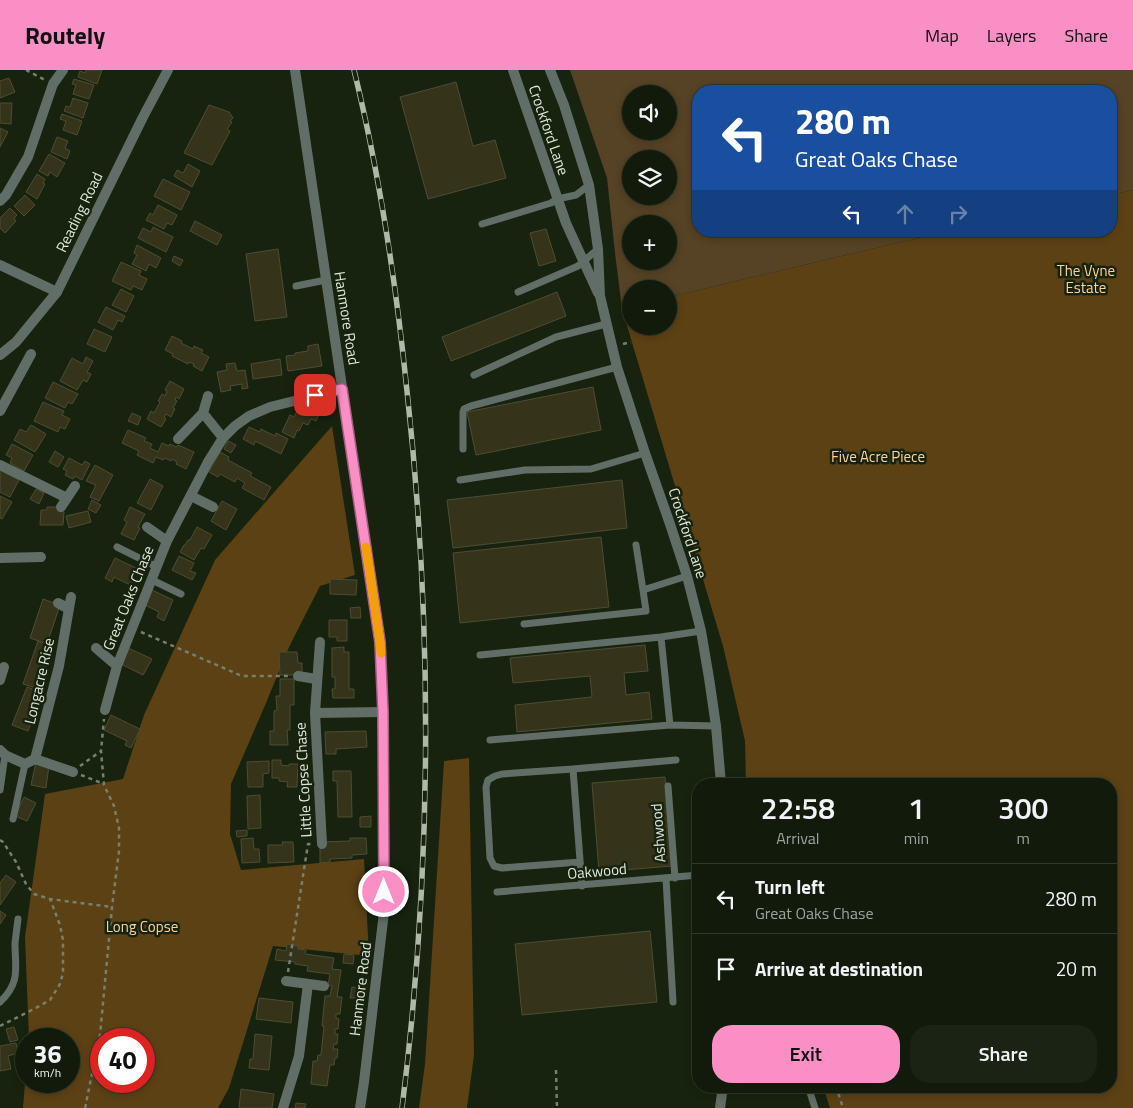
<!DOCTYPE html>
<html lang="en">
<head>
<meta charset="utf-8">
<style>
  :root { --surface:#111a0b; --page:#1a2314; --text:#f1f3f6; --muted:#9ca19d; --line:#30382c; --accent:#fa8fc6 }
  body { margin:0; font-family:"Titillium Web",sans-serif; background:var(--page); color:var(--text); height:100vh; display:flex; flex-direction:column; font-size:19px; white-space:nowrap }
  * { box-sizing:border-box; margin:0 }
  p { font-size:16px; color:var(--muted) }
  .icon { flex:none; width:28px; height:28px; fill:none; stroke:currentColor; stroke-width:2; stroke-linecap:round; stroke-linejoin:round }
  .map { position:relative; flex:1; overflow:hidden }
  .side { position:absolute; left:692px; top:708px; width:425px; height:315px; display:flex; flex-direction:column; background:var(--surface); border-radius:20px; box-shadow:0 2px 8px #0003,0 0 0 1px var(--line) }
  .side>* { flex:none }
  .hud { position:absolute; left:692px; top:15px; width:425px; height:152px; border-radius:20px; box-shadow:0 2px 8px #0003,0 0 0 1px var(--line); background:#1a4fa0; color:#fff; overflow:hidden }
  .tools { position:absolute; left:622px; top:15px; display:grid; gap:10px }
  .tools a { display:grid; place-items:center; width:55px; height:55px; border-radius:50%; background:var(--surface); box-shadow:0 2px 8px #0003,0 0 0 1px var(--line); font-size:25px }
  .speed { position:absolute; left:15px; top:958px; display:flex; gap:10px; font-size:25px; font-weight:700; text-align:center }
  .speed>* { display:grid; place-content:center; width:65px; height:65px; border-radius:50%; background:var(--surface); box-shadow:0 2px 8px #0003,0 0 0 1px var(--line); line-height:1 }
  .speed small { font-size:12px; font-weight:400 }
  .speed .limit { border:8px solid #d22; background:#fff; color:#111 }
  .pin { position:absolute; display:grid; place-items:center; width:42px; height:42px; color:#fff; margin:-21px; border-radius:10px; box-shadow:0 2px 8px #0006 }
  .me { position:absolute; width:55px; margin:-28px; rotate:0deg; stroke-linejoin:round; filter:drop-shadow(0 0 4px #0008) }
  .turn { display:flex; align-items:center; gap:18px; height:105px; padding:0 20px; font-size:22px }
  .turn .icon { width:65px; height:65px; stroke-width:2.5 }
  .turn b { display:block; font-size:35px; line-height:42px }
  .lanes { display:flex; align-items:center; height:48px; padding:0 20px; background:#0003; justify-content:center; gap:25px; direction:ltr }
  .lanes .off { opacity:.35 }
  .eta { display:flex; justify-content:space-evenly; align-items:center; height:85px; text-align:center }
  .eta b { font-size:30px; font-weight:600; line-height:35px }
  .cta { display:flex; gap:10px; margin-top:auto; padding:10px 20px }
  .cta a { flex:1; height:58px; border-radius:20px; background:var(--accent); color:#111; font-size:20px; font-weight:600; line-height:58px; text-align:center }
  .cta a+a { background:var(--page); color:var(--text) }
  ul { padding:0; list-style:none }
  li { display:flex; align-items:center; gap:15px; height:70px; padding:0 20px; border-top:1px solid var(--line) }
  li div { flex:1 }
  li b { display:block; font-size:19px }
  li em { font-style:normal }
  header { display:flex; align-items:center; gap:30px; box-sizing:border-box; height:70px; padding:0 25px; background:var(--accent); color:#111 }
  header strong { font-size:24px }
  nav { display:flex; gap:28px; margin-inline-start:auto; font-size:18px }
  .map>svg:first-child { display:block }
  .green { fill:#564224; fill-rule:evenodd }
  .forest { fill:#5c4115; fill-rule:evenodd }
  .building { fill:#35331a; stroke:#4e4d33 }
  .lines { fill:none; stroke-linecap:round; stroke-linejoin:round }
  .path { stroke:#76806f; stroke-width:2.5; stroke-dasharray:4 4; stroke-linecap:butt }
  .service { stroke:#616e67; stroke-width:7 }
  .minor { stroke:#616e67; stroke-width:10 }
  .tertiary { stroke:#616e67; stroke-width:10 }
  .rail-casing { stroke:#afb9a9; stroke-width:5.5 }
  .rail { stroke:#17230f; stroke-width:4; stroke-dasharray:11; stroke-linecap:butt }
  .route-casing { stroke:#a25d81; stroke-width:12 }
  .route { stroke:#fa8fc6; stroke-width:9 }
  .slow { stroke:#f59e0b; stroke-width:9 }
  .labels { text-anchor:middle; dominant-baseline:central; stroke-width:5; stroke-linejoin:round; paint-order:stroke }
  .street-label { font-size:15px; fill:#dfe8da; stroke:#17230f }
  .park-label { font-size:15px; fill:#ffd394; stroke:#17230f }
</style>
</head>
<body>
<header>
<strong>Routely</strong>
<nav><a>Map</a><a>Layers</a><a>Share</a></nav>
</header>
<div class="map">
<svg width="1133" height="1038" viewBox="0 0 1133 1038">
  <rect width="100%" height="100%" fill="#17230f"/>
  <!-- green -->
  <path class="green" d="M570,0H1133V120L1111,125V21H699V161H951L884,176L669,227V219H631V236L622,239L615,183L607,108ZM631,24H669V61H631ZM631,89H669V126H631ZM631,154H669V191H631Z"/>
  <!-- forest -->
  <path class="forest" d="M1133,120V1038H830L823,1016H1111V714H746L745,671L723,576L622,239L631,236V256H669V227L884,176L951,161H1111V125Z
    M332,356L355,505L320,516L289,577L266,633L231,714L230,764L241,800L364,789L369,886L273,876L229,1018L218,1038H23L26,1002V1011H69V969H29L25,867L45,724L123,709L144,645L215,490ZM101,969H144V1011H101Z
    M469,688L474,985L467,1038H419L425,994L444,691Z"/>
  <!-- building -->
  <path class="building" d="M86,0H102L97,14L78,7L80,1L85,3Z
    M9,8L15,22L0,28V11Z
    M74,9L94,15L89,29L73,24L76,15L72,14Z
    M456,12L473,76L495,70L506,108L428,129L400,27Z
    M73,28L88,33L83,48L64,41L66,36L70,37Z
    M0,33H12L11,54L0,53Z
    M209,35L229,42L233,48L230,51L232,52L227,59L230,61L212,95L184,83Z
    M62,44L82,51L77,65L63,60L66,51L60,49Z
    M0,58L8,62L0,77Z
    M57,67L68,71L65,78L70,81L67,89L51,82Z
    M49,84L65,93L57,107L50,102L48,106L39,101Z
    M188,94L200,101L192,117L174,106L177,100L183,103Z
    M37,104L45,109L43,113L45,114L37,129L26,122Z
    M163,109L190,122L181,140L154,126Z
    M25,125L35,135L24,146L14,136Z
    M158,135L177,145L172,155L167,153L164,159L146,150L150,143L153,145Z
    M10,138L17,145L14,148L16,151L5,163L0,158V148Z
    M195,151L222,165L217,175L190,161Z
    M153,157L173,167L166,182L138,168L143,158L151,162Z
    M546,159L556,191L539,196L530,163Z
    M137,175L161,188L156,198L149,194L146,201L132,194L137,185L134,183Z
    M278,179L287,247L255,251L246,184Z
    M174,186L183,190L180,196L172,191Z
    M121,192L141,201L139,205L147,209L142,220L133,216L131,220L112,211Z
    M121,219L134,226L126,242L112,235Z
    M557,222L566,246L451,291L442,267Z
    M106,237L125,246L122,252L118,250L113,260L98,252Z
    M94,259L112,267L105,282L87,274Z
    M172,266L182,271L181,273L193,279L194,276L203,280L201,283L209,287L202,301L193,296L194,294L189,292L188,294L172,286L173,284L165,280Z
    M318,274L322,296L288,301L286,286L295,285V283L308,281V276Z
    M86,287L93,291L87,302L91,304L87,312L83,310L77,320L60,311L72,288L83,294Z
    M280,289L282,305L253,309L251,294Z
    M235,293L237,301L245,300L248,318L242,319V314L230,316L231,320L221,322L217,302L227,300L226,294Z
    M170,311L184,319L179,329L176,327L175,330L177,331L173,338L175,339L171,347L166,344L164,348L166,349L161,357L147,349L151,341L154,343L160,332L158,331L162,324L165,326L167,321L165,320Z
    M53,312L78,324L72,334L68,332L65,338L45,328Z
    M593,317L601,360L476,385L467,342Z
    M43,332L64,341L62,345L70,349L65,359L60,357L58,362L34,351Z
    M301,333L320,342L316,351L311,349L308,355L303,353L299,361L297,360L294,368L282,362L290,345L294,347Z
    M132,343L141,347L138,355L128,351Z
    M31,355L46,364L35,382L14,370L20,359L26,362Z
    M249,357L260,362L261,359L275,366L276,363L288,369L281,384L255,371L254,375L243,369Z
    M128,360L146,368L144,371L152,374L150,378L158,382L162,373L169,376L170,374L176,377L178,375L194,382L186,399L176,394L177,392L172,389L171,391L165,388L163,390L156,387L153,393L137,385L139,381L122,373Z
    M228,371L236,375L231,383L224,379Z
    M12,374L33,385L24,401L10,393L12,388L6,385Z
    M55,381L64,387L58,397L49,392Z
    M220,382L229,387L228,390L252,403L250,406L271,417L264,430L242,418L245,413L237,408L235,412L220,404L218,407L209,402Z
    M69,388L82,395L85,391L90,394L82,410L75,406L73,409L65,405L67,401L63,399Z
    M95,395L113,405L99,431L90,427L96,415L86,411Z
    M0,400L19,410L10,427L0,422Z
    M150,409L163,416L151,440L137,433Z
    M622,410L627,458L453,478L447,430Z
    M36,419L44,423L39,434L30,429Z
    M0,426L12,432L2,449L0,448Z
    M92,430L101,435L96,443L88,439Z
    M222,431L237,439L226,460L211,451Z
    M47,437H58V441L64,442L63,455H40L41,440H47Z
    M130,437L145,444L138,457L140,458L134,470L121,464L127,452L124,450Z
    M88,441L91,452L69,458L66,446Z
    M197,457L212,465L204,479L201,478L194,490L180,482L184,475H185L188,470H190Z
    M601,467L609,537L460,553L453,483Z
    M179,486L194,493L190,501L196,503L192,510L172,500Z
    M115,488L138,499L130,515L114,507L112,512L105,508Z
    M330,509L357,510L356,525L330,524Z
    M150,519L173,530L164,551L157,547L159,542L143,534Z
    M43,529L60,535L47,574L30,568Z
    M360,537L361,548H351L350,538Z
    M329,550H347V571H337V567H329Z
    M38,571L53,576L39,619L23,614Z
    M645,575L648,601L624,603L626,625L649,622L652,649L517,662L515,635L592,627L590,606L513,613L510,588Z
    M344,577V582H349V619H354V628H333L332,619H335V607H332V578Z
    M128,578L152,589L143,605L121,594Z
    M279,582H297L298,593H302V605H280Z
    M280,609H294V635H290V660H287L288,675H270V661H274V641L277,640L276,626H280Z
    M27,617L43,623L28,661L12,655Z
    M111,645L140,659L131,678L125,675L127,671L104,660Z
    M366,661L367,677L336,679V684H326L325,662Z
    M272,690H281V695L289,696V694H298L297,717H287L288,712L279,711V708H272Z
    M269,691V703L263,704V717H248L247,692Z
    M36,692L49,695L46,718L31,715Z
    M333,701H351L352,747H338L337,711H333Z
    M665,707L672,796L599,802L592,713Z
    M260,725L261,758L248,759L247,726Z
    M24,727L36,733L27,751L15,746Z
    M371,746V757H360V747Z
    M247,760V766L237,767L236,761Z
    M253,768L254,779H259L260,792L242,793L241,769Z
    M350,768H366L367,784L352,785V788L330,789V792L320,793V772L350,771Z
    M282,772H293L294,792L268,793V775H283Z
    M6,805L16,812L0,835V813Z
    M0,841L6,845L0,854Z
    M650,861L657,932L522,945L515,874Z
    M287,874L298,876V879L306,880L305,884L334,888L332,899L341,900L337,927H342L340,944H336V948L339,949L338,959H335V964H338L337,974H334L333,979H338L337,988H335L334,995H330L327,1016L311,1014L313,991H317L318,985H321L324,956H322L325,926H330L332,916L328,915L330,904L307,901L308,896L295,894V892L275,890L277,879L286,881Z
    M344,884L354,885L353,894L343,893Z
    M352,917L362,918L361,928H350Z
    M259,928L293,932L291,953L256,949Z
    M14,957L18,970L10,972L6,959Z
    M255,964L272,966L269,1000L249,998L250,989H253Z
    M16,973L18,983L8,986L11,999L0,1001V976Z
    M241,1019L274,1024L272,1038H239Z
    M296,1033L306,1034L305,1038H295Z"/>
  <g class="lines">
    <!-- path -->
    <path class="path" d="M26,0L45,10
      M623,274L631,272
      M141,562L242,606H289
      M80,696L101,681
      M81,705L104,714
      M0,770L3,772L16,792L26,814L34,824L50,829L112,837
      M288,902L308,774H313
      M0,956L34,939L50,930L60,914L63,903V870L60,855L50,829
      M556,1000L557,1038
      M836,1016L843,1038
      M85,1038L100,965L112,837L119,781V758L114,736L104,715L101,681L104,649"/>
    <!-- service -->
    <path class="service" d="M482,154L551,133L557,129L576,125L589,115
      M296,216L326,210
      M518,222L578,196L598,179
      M474,305L556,267L606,254
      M463,379V342L464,339L471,336L617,297
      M460,410L525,400L591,399L645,383
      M636,475L643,520
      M117,477L157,497
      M152,510L181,524
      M524,554L646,541L643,520L687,506
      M661,567L670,655
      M480,585L661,567L701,561
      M490,670L670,655L716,656
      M573,699L502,704L495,706L488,710L486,717L490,788L494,796L502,798L580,792
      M668,716L675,808
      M0,720L5,685
      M13,749L25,694
      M666,809L673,932
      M582,816L573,699L676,690
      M497,822L699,805
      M0,932C21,912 15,898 15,873C16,865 17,857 18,849
      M808,1016L815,1038"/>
    <!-- minor -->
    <path class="minor" d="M0,131L6,125L28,87L53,14L63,0
      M0,195L57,222
      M0,341L31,284
      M203,343L223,368
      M178,369L203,343L208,326
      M0,395L67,428
      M191,426L213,437
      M61,437L75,416
      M147,457L167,471
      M0,488L41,487
      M58,533L69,539
      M320,572L315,643L322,774
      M96,578L117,596
      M298,606L316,609
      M0,610L4,597
      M105,640L117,596L167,471L208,392L223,368L235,356L249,346L270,337L342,319
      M315,643L383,642
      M0,680L5,685L25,694L35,689L59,596L71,527
      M35,689L73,702
      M286,911L324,916
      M283,1038L299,986L308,914"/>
    <!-- tertiary -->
    <path class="tertiary" d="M295,0L380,573L383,642L384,842L364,1012L360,1038
      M513,0L566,153L598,223
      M550,0L564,35L589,115L598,179L600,226L617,297L645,383L670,454L687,506L701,561L709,608L716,656L721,714
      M0,285L16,272L57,222L143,47L168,0
      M720,1038L723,1016"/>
    <!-- rail casing -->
    <g class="rail-casing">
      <path id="rail" d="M354,0C380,106 396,213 407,321C433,559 432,800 402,1038"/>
    </g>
    <!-- rail -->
    <use href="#rail" class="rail"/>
  </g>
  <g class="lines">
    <!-- route casing -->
    <g class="route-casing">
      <path id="route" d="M315,325L342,319L380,572L383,642L384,822"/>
    </g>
    <!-- route -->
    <use href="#route" class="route"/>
    <!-- slow -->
    <path class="slow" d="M366,477L380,572L381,583"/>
  </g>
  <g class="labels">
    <!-- street labels -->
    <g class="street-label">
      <text transform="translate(549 60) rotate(71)">Crockford Lane</text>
      <text transform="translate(79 142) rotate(-64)">Reading Road</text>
      <text transform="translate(347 248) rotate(81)">Hanmore Road</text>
      <text transform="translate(688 463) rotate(72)">Crockford Lane</text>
      <text transform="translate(128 528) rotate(-68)">Great Oaks Chase</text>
      <text transform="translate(39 611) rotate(-77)">Longacre Rise</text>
      <text transform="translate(303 710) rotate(-93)">Little Copse Chase</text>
      <text transform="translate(658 763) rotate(-94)">Ashwood</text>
      <text transform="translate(597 801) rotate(-5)">Oakwood</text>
      <text transform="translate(360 919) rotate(-83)">Hanmore Road</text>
    </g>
    <!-- park labels -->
    <g class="park-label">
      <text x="1086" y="200">The Vyne<tspan x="1086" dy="17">Estate</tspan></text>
      <text x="878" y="386">Five Acre Piece</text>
      <text x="142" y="856">Long Copse</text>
    </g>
  </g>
</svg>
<div class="tools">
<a><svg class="icon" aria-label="sound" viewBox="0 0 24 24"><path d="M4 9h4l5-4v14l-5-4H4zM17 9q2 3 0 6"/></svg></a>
<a><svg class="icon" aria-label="layers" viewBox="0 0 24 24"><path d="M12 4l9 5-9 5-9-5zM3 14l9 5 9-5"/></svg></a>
<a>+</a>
<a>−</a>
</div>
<div class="speed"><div>36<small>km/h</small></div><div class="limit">40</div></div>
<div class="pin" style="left:315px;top:325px;background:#d93025"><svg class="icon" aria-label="arrive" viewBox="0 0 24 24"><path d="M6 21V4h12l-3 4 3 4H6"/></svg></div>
<svg class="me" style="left:384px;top:822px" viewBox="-20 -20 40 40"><circle r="17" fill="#fa8fc6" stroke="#fff" stroke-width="3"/><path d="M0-11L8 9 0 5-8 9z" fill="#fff"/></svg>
<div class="hud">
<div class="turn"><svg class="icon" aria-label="left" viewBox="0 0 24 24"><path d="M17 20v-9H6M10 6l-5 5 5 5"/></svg><div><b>280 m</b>Great Oaks Chase</div></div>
<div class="lanes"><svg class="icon" aria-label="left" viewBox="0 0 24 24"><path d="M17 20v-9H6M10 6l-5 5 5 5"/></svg><svg class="icon off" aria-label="ahead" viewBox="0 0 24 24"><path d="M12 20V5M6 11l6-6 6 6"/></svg><svg class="icon off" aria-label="right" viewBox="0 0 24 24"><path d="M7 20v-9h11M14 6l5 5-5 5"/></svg></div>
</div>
<section class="side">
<div class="eta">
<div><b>22:58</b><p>Arrival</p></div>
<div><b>1</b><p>min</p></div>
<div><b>300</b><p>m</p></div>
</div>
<ul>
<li><svg class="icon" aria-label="left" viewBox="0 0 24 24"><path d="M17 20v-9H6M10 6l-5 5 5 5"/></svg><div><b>Turn left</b><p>Great Oaks Chase</p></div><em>280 m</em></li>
<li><svg class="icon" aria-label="arrive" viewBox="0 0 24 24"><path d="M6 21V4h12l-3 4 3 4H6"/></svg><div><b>Arrive at destination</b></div><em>20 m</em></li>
</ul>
<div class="cta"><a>Exit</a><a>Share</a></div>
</section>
</div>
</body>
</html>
